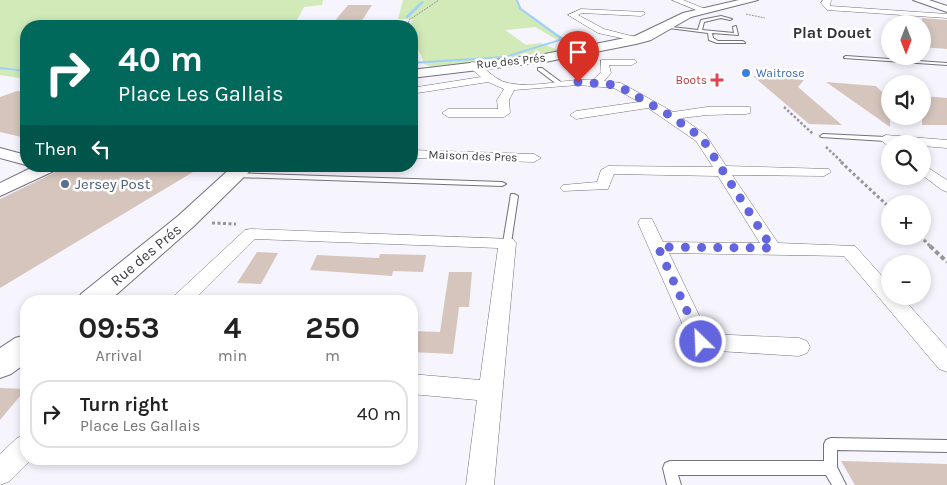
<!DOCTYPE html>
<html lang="en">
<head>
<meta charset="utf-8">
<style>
  :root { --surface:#fff; --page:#f6f6f6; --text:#222; --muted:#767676; --line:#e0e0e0 }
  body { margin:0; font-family:Karla,sans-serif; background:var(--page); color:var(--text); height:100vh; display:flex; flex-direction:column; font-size:19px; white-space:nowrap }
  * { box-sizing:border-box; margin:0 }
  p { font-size:16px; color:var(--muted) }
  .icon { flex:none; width:28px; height:28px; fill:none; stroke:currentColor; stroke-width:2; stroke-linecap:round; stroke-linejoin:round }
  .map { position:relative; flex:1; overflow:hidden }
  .details { position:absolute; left:20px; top:295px; width:398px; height:170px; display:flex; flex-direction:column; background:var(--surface); border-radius:20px; box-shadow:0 2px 8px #0003 }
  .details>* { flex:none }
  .top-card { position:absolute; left:20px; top:20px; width:398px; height:152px; border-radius:20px; box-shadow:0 2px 8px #0003; background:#00695c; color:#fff; overflow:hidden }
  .needle { width:32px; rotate:180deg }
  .tools { position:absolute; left:881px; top:15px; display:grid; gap:10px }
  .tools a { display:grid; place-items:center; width:50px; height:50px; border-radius:50%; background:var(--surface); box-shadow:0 2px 8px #0003; font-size:25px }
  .pin { position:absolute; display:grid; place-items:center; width:42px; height:42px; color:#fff; margin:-51px -21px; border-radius:50% 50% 50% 0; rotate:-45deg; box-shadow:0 0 5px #0007 }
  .pin .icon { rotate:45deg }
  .me { position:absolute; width:55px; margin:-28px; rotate:336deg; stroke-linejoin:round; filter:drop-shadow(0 0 4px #0008) }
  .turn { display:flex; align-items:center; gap:18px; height:105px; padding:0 15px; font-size:22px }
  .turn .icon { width:65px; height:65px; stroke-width:2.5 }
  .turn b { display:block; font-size:35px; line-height:42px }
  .then { display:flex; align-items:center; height:48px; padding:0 15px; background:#0003; gap:10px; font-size:19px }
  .eta { display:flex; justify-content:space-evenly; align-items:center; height:85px; text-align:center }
  .eta b { font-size:30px; font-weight:700; line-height:35px }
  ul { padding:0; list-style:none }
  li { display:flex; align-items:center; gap:15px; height:68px; margin:0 10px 8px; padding:0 5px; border:2px solid var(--line); border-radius:20px }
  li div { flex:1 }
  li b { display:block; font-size:19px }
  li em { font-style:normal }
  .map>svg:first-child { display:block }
  .green { fill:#d1eab8 }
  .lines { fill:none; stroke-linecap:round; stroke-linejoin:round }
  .stream { fill:#9ed0f9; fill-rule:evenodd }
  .building { fill:#d5c5bd }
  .service-casing { stroke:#74717e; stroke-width:2 }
  .minor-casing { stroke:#74717e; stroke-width:1 }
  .tertiary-casing { stroke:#74717e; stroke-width:2 }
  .secondary-casing { stroke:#74717e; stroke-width:2 }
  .path-far3 { stroke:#96949c; stroke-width:1; stroke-dasharray:2 1; stroke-linecap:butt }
  .path-far2 { stroke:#96949c; stroke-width:2.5; stroke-dasharray:2.5 2; stroke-linecap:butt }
  .path-far1 { stroke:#96949c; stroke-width:3; stroke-dasharray:3 2.5; stroke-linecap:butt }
  .path { stroke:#96949c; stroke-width:4; stroke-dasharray:4.5 3; stroke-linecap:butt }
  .service { fill:#fff; fill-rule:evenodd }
  .minor { fill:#fff; fill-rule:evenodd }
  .tertiary { fill:#fff; fill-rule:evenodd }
  .secondary { fill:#fff; fill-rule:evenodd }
  .route { stroke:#6365de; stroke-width:9; stroke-dasharray:0 16.2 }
  .shop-dot { fill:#3f7fe0; stroke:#fff; stroke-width:2 }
  .health-dot { fill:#e0444e; stroke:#fff; stroke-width:2 }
  .service-dot { fill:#5c6f8a; stroke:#fff; stroke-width:2 }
  .labels { text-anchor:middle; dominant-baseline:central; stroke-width:5; stroke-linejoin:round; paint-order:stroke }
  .far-street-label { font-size:12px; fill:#3b3a40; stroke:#fff }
  .far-shop-label { font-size:12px; fill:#366cbe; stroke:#fff; text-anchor:start }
  .far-health-label { font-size:12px; fill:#be3a42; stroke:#fff; text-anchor:end }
  .service-label { font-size:15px; fill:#4e5e75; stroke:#fff; text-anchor:start }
  .street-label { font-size:15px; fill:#3b3a40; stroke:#fff }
  .far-district-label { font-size:16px; font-weight:bold; fill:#33313c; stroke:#fff }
</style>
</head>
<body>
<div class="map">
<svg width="947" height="485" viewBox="0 0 947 485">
  <rect width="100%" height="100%" fill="#f6f4fd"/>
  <!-- green -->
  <path class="green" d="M0,0H323L322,5L304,7L297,20L301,22L295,26H26V79L0,75Z
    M403,0H518L522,9L563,39L570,41L561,42L535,27L505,30L526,45L541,43L562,52L432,67L424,64C421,49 402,33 413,19H398Z"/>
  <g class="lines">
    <!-- stream -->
    <path class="stream" d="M516,0H518L521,8L563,38V40L505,58L411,64V62L505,56L560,39L519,9Z
      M422,1L424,2L408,18H406V16Z
      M0,67L26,70V72L0,69Z"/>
  </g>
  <!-- building -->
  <path class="building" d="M348,5H372L361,22H334Z
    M922,18L947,20V49L922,47Z
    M753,76L804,80L798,87L842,125L809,124Z
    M826,82L876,86L890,100V127Z
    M17,91L26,92V138L0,132V97Z
    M922,96L947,98V125H922Z
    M68,166H203L0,288V199Z
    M257,252L278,253L261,284L237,283Z
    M380,254L426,255L423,272L393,271L392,276L310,270L317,255L379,258Z
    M449,272H472L469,307H459L453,354L411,352V331L440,332Z
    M0,388L26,389L0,420Z
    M841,461L947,464V485H855Z"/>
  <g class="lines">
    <!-- service casing -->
    <g class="service-casing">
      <path id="service" d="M721,16L732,19L730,20L721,18L704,22L702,30L734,33L733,27L736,26L738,35L712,33L713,38L718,41H743L745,43H717L709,40L708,33L661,27L663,26L698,30L701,20Z
        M846,56L947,63V65L844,58V57Z
        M538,68H542L562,83V85H558L538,70Z
        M823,134L886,137L889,139L886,141L821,137L820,136Z
        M233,173L502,182L506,184L502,186L236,177L232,175Z
        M511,194H514L518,196L511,243L507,246L503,243Z
        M831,438L947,440V452L837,450V467L846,485H832L826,475H678L681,485H667L663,468L665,463L670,461H824V444L826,440Z"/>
    </g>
    <!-- minor casing -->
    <g class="minor-casing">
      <path id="minor" d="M672,0H683L708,10L701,12Z
        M823,0H831L830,6L947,14V18L827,10L821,3Z
        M581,9L644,12L645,14L641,16L582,13L578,15L604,29L643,39L639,42L598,33L568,15Z
        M601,60H635L637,62L632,65H609L611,73L604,81L621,83L673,112L707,107H750V113L746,114L707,115L682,118L706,135L726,166L829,169L831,172L824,176L732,175L778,243L855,246L890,285V296H901L947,348V372L939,369L844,256L669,253L708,334L799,338L807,341L810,347L807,353L799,356L701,350L693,348L638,223L640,219H652L663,242L760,243L718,176L614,174L608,189L563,191L560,188L563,185L597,182L601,170L608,166L713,167L696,141L648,108L576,119L570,115L576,111L639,102L614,88L578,85L514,90L509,100L510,113L504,117H448L442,113L448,109H498L497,100L504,89L488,82L411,94V88L481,77L467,65L472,62C486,66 493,80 508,83C536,89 565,78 593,80L601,72Z
        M886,135L947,140V148L922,146V144H890V147L879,139Z
        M411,150L534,154L541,158L534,162L411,158Z
        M922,164L947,180V192L942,190L922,175Z
        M251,229L513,239L516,243L494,485H466L477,400L411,394V374L480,380L498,248L255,239L193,301H171L174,296L245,230Z
        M26,435V459H32L10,481L0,485V454L17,438Z"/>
    </g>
    <!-- tertiary casing -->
    <g class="tertiary-casing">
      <path id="tertiary" d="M0,148L26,155V165L0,158Z
        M35,166H59L56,170L0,196V183Z"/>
    </g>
    <!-- secondary casing -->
    <g class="secondary-casing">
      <path id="secondary" d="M739,0H758L691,17L651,40L636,44L545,62L411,78V70L545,54L635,36L683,13Z
        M913,0H929L947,6V12Z
        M233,166H255L194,226L109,301H77L81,294L178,216Z
        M26,335V363L11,374L0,378V348L15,338Z"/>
    </g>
    <!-- path-far3 -->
    <path class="path-far3" d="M746,14L765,18
      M408,26L409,20L439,0"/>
    <!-- path-far2 -->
    <path class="path-far2" d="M784,107L813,134
      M826,147L843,163"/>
    <!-- path-far1 -->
    <path class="path-far1" d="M841,162L890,208
      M212,223L236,224
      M920,236L931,247"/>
    <!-- path -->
    <path class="path" d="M930,246L947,262"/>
    <!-- service -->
    <use href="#service" class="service"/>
    <!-- minor -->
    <use href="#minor" class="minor"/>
    <!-- tertiary -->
    <use href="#tertiary" class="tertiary"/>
    <!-- secondary -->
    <use href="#secondary" class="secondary"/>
  </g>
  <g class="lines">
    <!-- route -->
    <path class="route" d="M578,82L617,85L671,116L702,138L772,248L658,247L701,342"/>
  </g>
  <!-- markers -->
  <circle class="shop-dot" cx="746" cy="73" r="5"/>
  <path class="health-dot" d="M714.5 72.5h5v5h5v5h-5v5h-5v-5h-5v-5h5z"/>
  <circle class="service-dot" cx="65" cy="184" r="5"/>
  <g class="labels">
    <!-- far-street labels -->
    <g class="far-street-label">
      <text transform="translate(511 61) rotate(-6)">Rue des Prés</text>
      <text transform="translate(473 156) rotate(2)">Maison des Pres</text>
    </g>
    <!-- far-shop labels -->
    <g class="far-shop-label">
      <text x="756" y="73">Waitrose</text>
    </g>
    <!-- far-health labels -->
    <g class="far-health-label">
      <text x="707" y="80">Boots</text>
    </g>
    <!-- service labels -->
    <g class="service-label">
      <text x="75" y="184">Jersey Post</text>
    </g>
    <!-- street labels -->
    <g class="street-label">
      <text transform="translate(146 255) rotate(-40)">Rue des Prés</text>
    </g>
    <!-- far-district labels -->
    <g class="far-district-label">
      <text x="832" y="32">Plat Douet</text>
    </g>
  </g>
</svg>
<div class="tools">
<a><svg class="needle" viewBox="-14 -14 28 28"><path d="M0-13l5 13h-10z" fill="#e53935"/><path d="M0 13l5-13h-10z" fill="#767676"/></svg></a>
<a><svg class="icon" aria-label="sound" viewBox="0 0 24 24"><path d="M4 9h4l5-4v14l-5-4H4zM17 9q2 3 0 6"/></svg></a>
<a><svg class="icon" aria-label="search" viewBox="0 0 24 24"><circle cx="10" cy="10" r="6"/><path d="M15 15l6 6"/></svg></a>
<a>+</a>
<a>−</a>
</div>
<div class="pin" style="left:578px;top:82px;background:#d93025"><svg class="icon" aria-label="arrive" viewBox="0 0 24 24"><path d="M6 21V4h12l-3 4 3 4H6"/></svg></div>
<svg class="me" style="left:701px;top:342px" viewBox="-20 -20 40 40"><circle r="17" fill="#6365de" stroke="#fff" stroke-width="3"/><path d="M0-11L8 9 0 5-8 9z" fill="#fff"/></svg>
<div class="top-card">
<div class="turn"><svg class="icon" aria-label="right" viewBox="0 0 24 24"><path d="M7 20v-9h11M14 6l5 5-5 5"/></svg><div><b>40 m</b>Place Les Gallais</div></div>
<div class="then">Then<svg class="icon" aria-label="left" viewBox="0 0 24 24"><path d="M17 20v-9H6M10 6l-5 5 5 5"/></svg></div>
</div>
<section class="details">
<div class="eta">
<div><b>09:53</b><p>Arrival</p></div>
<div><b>4</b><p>min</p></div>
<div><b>250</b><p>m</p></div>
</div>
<ul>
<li><svg class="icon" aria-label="right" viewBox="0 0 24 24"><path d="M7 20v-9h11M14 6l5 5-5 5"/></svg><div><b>Turn right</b><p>Place Les Gallais</p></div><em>40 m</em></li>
</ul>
</section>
</div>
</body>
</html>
